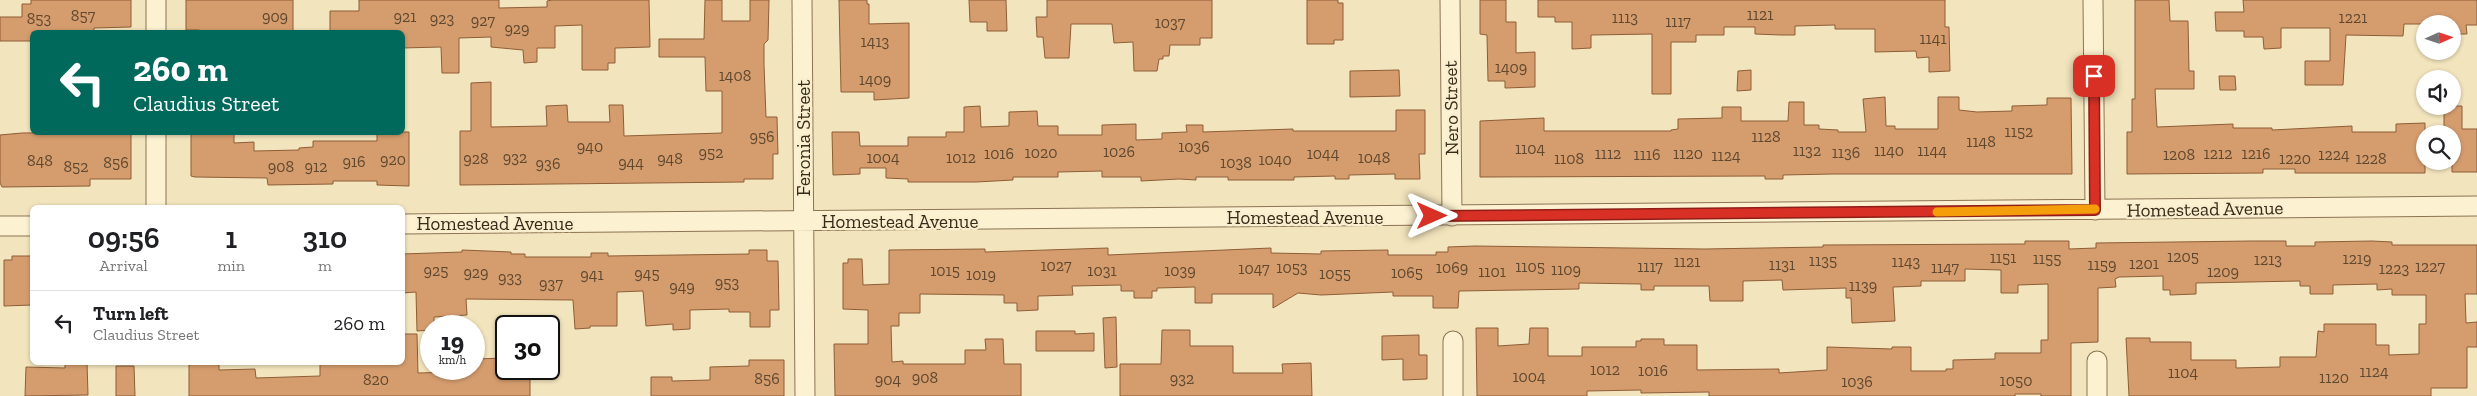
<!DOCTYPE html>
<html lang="en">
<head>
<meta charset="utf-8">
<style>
  :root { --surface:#fff; --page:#f6f6f6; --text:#202124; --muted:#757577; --line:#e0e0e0 }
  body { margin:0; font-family:"Zilla Slab",serif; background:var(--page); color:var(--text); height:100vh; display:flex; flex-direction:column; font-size:19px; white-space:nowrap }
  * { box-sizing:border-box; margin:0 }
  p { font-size:16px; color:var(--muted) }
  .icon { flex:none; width:28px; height:28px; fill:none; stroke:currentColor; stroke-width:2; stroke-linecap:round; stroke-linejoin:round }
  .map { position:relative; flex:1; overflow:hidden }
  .details { position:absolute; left:30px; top:205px; width:375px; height:160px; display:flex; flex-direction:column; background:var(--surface); border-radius:8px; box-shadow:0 1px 4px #0004 }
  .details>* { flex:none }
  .top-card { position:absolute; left:30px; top:30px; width:375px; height:105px; border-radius:8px; box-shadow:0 1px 4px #0004; background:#00695c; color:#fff; overflow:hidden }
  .needle { width:32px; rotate:87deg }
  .buttons { position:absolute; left:2416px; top:15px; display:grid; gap:10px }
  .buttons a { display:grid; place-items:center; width:45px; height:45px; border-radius:50%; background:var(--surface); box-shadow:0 1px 4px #0004; font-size:25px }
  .speed { position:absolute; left:420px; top:315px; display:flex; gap:10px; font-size:25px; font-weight:700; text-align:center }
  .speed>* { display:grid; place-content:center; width:65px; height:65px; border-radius:50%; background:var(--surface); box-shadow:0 1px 4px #0004; line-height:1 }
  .speed small { font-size:12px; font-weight:400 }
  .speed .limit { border:2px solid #111; border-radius:8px; background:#fff; color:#111 }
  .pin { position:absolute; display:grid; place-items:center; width:42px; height:42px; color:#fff; margin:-21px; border-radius:10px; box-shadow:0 2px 8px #0006 }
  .me { position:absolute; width:55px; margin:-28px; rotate:90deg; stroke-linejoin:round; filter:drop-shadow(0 0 4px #0008) }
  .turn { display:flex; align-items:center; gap:18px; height:105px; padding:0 20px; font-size:22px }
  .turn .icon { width:65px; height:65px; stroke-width:2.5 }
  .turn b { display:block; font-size:35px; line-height:42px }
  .eta { display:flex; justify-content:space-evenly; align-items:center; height:85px; text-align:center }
  .eta b { font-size:30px; font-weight:600; line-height:35px }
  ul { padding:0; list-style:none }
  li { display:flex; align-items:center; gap:15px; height:65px; padding:0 20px; border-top:1px solid var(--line) }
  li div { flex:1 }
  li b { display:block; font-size:19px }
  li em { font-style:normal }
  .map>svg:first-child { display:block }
  .building { fill:#d59d6e; stroke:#8e5d37 }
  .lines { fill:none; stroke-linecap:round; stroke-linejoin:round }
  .street-casing { stroke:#8c7454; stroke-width:21 }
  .street { stroke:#fcf1d0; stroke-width:19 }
  .route-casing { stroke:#8d1f18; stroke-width:12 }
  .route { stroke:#d93025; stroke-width:9 }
  .slow { stroke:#f59e0b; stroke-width:9 }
  .labels { text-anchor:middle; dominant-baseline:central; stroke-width:4.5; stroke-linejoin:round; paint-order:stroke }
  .number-label { font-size:16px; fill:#60482f }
  .street-label { font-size:19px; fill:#392b1a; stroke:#f9eecd }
</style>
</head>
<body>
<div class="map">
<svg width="2477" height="396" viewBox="0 0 2477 396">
  <rect width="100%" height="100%" fill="#f2e4bc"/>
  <!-- building -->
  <path class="building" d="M31,0H131V27L94,28V32H32V41H0V17H22V4H31Z
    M186,0H293V32H202L199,30H186Z
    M359,0H499V8L547,7V1L552,0H649L650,47L615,48V63H608V70H582V25L555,26V48H537V62L524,63L523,50L491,47V37L459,38V73H442L441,47L402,48V32H330V11H359Z
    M705,0H722V21H750V0H769L768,40L764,44V65L766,117H777L778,154H773V179H744V182L460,185V131H471V83L491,82V127L547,126L546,106L567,105L568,122H610L609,105H623L624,136L722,133V91H706L705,57H659V39H704Z
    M839,0H867V4H869V24L909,23V98L874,100V92H841Z
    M969,0H1006L1007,31H987V22H970Z
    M1047,0H1212V38H1200V45H1170L1169,56H1163V59H1159L1157,71H1134L1133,42L1114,43L1112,24H1071L1069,58H1045L1043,37H1037L1036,17H1047Z
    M1307,0H1338V3H1343V40H1334V44H1307Z
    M1480,0H1506V22H1516V53L1535,52V87L1505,88V81H1488L1487,35L1480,34Z
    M1538,0H1945V27H1949L1950,71L1929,72V57L1917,58L1916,51L1875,52V29H1835V25L1795,26V35H1781L1755,34V27H1724V35H1696V42H1671V94H1652V34L1591,35V48L1572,49V22H1555V17H1538Z
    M2135,0H2169L2170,21H2188L2189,71H2194V89H2155L2157,127L2233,124V128H2272V130L2352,126V132H2396V124L2425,123V173H2295V169H2263V173L2127,174V132H2132V99H2135Z
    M2243,0H2477V25H2466L2467,34H2452V24H2404L2403,36L2346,35L2343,85H2305V61H2330V28H2281V48L2264,49L2263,37H2244V31H2216L2215,12H2244Z
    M1399,70L1400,96L1350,97V71Z
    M1751,70V90L1737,91L1738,71Z
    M2219,76H2235L2236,90H2220Z
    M1885,97L1886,126H1895V129H1938V97H1959V110L1977,112L2012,111V106L2047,105V98H2071L2072,174H1833L1783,175V179H1765V176L1480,177V121L1544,118V131H1671V130L1678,129V119L1722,118V107H1741V121H1788L1789,102H1804V125H1819V129L1838,130V132H1866L1863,99Z
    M980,106L981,127L1009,126V112L1037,111L1038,126H1058V135H1102V125L1136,124V140L1162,139V133L1187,132L1186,125H1203V132L1293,129V131H1396V110H1425V154H1419L1420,179H1395V174L1349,175V179H1335V176L1294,177V180H1228V177H1196V180L1179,179L1141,181V177H1102V171L1058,172V177H1013V180L976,182H908V179L886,178V168H860V174L833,175L832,132H859L860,146H908V137H946V132H964V107Z
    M2444,106H2462V129H2477V172H2452V134H2444Z
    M131,132V179H90V186L2,187L0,183V135L22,133Z
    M191,132H234V143L254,142V151L299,150V148L313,147V141H377V132H409V186L377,185V181H333V184L268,185L267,178L195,177L191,176Z
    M2025,241H2069V249L2096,248V243L2251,241H2286V246H2315V242L2372,241L2392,242V245H2477V294H2465L2466,323L2477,322V347H2467V388H2431V396H2129L2126,338H2150V342H2191V360H2236V368L2280,367V357H2316L2318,331L2324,332V324H2376V345H2389V355L2419,354V324H2426V295H2392V289L2377,290V284L2333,285V294H2310V286H2300V281L2196,283V294L2170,295V290H2163V276L2119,277L2115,279L2116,287L2098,288V342L2071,343V396H2041V394H2015V396H1709V392L1641,393V390L1587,391V396H1477L1476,328H1498V346L1529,344L1530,328H1548V356H1582V347H1636V341H1641V339H1664V345H1697V370L1779,369V373L1827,370V347L1892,349V347H1911V371H1946V369H1953V360L1995,359V353H2041V340H2048V284L2018,285V293H2001V270L1965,269V281H1921V286L1893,287L1895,321L1852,323L1851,298H1846V288L1783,290L1782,280L1743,281V301H1710L1709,286H1654V290H1641V284L1579,283V289L1459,291L1458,308H1433V296H1393V292L1321,295L1298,293L1273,308V294H1212V303H1195V287L1157,288V291H1152V298H1134V291H1121V285L1072,286L1073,295L1038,296V310L1017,311V303H1004V295L920,294V313H899V326H891L892,362L903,361V364H965V350H986L985,339H1003L1004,364H1021V396H835L834,344H868V310L843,309V263H848V259H862L863,285L889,284V250L985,249V252L1108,248V255L1271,248V253L1321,254V251L1388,250V255H1436V252H1448V247L1475,246L1704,249L1823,247V245L2025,244Z
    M462,250L511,252V254H525V257H591V253H608V256L749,254V250H767V261H778L779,310H770V327H750V312H729V309L690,310V329L673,330V324L646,326L643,291L617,292V326H590V328L575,329L573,300L466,299L467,315L434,317V326H431V330L417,331L416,292L402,293V254L462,252Z
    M12,256H32V305L4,306V260H12Z
    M1116,317L1117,367L1105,368L1103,318Z
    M1162,330H1190V346H1233V373H1283L1282,364L1311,363L1312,396H1120V364H1161Z
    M1036,331H1075V334L1094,333V351H1036Z
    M402,334H417L418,373L457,372V369H474V359L506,358V369H530V396H189V362H219V370L255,369L256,378L320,376V362H402Z
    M1419,335V355H1427V379L1403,380V359L1382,360V336Z
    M749,360H784V396H651V377H672V381L710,380V367L749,366Z
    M65,362H87L88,395L25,396L26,367L65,368Z
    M116,366H134L135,396H116Z"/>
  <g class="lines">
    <!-- street casing -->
    <g class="street-casing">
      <path id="street" d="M802,0L805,396
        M1450,0L1452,216
        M2093,0L2095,210
        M156,32V0
        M156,208V132
        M402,224L2477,206
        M0,226H32
        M2097,361V396
        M1453,396V341"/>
    </g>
    <!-- street -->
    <use href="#street" class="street"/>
  </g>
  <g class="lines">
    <!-- route casing -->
    <g class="route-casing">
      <path id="route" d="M1432,216L2095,210L2094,76"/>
    </g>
    <!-- route -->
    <use href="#route" class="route"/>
    <!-- slow -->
    <path class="slow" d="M1937,212L2095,209"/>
  </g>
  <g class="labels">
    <!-- number labels -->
    <g class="number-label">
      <text x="1760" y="14">1121</text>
      <text x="83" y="15">857</text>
      <text x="275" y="16">909</text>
      <text x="405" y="16">921</text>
      <text x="1625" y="17">1113</text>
      <text x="2353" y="17">1221</text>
      <text x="39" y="18">853</text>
      <text x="442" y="18">923</text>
      <text x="483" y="20">927</text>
      <text x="1678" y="21">1117</text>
      <text x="1170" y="22">1037</text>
      <text x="517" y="28">929</text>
      <text x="1933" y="38">1141</text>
      <text x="875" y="41">1413</text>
      <text x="1511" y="67">1409</text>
      <text x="735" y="75">1408</text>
      <text x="875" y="79">1409</text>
      <text x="2019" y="131">1152</text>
      <text x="762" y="136">956</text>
      <text x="1766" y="136">1128</text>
      <text x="1981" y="141">1148</text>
      <text x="590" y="146">940</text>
      <text x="1194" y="146">1036</text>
      <text x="1530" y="148">1104</text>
      <text x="1807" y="150">1132</text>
      <text x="1889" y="150">1140</text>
      <text x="1932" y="150">1144</text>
      <text x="1119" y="151">1026</text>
      <text x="711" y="152">952</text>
      <text x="1041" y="152">1020</text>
      <text x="1846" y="152">1136</text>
      <text x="999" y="153">1016</text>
      <text x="1323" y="153">1044</text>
      <text x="1608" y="153">1112</text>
      <text x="1688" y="153">1120</text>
      <text x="2218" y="153">1212</text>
      <text x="2256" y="153">1216</text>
      <text x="1647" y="154">1116</text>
      <text x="2179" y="154">1208</text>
      <text x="2334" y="154">1224</text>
      <text x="1726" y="155">1124</text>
      <text x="515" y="157">932</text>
      <text x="883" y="157">1004</text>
      <text x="961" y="157">1012</text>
      <text x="1374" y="157">1048</text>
      <text x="476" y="158">928</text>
      <text x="670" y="158">948</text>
      <text x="1569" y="158">1108</text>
      <text x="2295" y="158">1220</text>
      <text x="2371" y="158">1228</text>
      <text x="393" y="159">920</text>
      <text x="1275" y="159">1040</text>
      <text x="40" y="160">848</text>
      <text x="354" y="161">916</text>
      <text x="116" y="162">856</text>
      <text x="631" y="162">944</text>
      <text x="1236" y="162">1038</text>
      <text x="548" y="163">936</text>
      <text x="76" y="166">852</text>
      <text x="281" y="166">908</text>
      <text x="316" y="166">912</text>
      <text x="2183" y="256">1205</text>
      <text x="2003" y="257">1151</text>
      <text x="2047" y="258">1155</text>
      <text x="2357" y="258">1219</text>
      <text x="2268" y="259">1213</text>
      <text x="1823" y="260">1135</text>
      <text x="1687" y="261">1121</text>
      <text x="1906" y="261">1143</text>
      <text x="2144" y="263">1201</text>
      <text x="1782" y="264">1131</text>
      <text x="2102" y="264">1159</text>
      <text x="1056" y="265">1027</text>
      <text x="1530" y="266">1105</text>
      <text x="1650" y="266">1117</text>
      <text x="2430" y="266">1227</text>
      <text x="1292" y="267">1053</text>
      <text x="1452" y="267">1069</text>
      <text x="1945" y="267">1147</text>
      <text x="1254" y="268">1047</text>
      <text x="2394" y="268">1223</text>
      <text x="1566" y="269">1109</text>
      <text x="436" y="270">925</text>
      <text x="945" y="270">1015</text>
      <text x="1102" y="270">1031</text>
      <text x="1180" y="270">1039</text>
      <text x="1492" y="271">1101</text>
      <text x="2223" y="271">1209</text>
      <text x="476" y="272">929</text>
      <text x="1407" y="272">1065</text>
      <text x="647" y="273">945</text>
      <text x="1335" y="273">1055</text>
      <text x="592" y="274">941</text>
      <text x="981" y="274">1019</text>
      <text x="510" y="277">933</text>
      <text x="727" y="282">953</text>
      <text x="551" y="283">937</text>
      <text x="1863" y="285">1139</text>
      <text x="682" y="286">949</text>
      <text x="1605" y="369">1012</text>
      <text x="1653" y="370">1016</text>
      <text x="2374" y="371">1124</text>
      <text x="2183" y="372">1104</text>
      <text x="1529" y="376">1004</text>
      <text x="925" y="377">908</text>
      <text x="2334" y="377">1120</text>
      <text x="767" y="378">856</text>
      <text x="1182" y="378">932</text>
      <text x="376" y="379">820</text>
      <text x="888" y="379">904</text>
      <text x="2016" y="380">1050</text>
      <text x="1857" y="381">1036</text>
    </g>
    <!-- street labels -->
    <g class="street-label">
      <text transform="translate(1451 108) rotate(-91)">Nero Street</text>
      <text transform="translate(803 138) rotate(-90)">Feronia Street</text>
      <text transform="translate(2205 209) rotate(-1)">Homestead Avenue</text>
      <text x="1305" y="217">Homestead Avenue</text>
      <text x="900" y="221">Homestead Avenue</text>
      <text x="495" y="223">Homestead Avenue</text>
    </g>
  </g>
</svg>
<div class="buttons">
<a><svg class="needle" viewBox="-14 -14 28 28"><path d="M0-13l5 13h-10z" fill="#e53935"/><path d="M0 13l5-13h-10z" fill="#757577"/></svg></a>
<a><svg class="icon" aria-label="sound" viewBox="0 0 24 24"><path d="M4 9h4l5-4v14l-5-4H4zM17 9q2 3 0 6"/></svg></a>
<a><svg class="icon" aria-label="search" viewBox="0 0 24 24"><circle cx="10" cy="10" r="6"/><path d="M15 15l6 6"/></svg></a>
</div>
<div class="speed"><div>19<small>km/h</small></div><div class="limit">30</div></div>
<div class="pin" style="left:2094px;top:76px;background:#d93025"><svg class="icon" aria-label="arrive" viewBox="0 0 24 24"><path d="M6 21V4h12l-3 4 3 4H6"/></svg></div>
<svg class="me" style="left:1432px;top:216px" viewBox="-20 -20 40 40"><path d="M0-17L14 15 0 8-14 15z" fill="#d93025" stroke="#fff" stroke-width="4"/></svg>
<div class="top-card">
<div class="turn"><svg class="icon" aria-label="left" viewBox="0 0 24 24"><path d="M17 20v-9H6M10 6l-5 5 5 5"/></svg><div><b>260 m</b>Claudius Street</div></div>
</div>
<section class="details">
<div class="eta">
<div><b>09:56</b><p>Arrival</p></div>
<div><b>1</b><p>min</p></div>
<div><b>310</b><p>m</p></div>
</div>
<ul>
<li><svg class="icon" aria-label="left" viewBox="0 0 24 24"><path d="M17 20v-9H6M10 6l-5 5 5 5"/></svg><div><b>Turn left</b><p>Claudius Street</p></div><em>260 m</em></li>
</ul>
</section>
</div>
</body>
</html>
